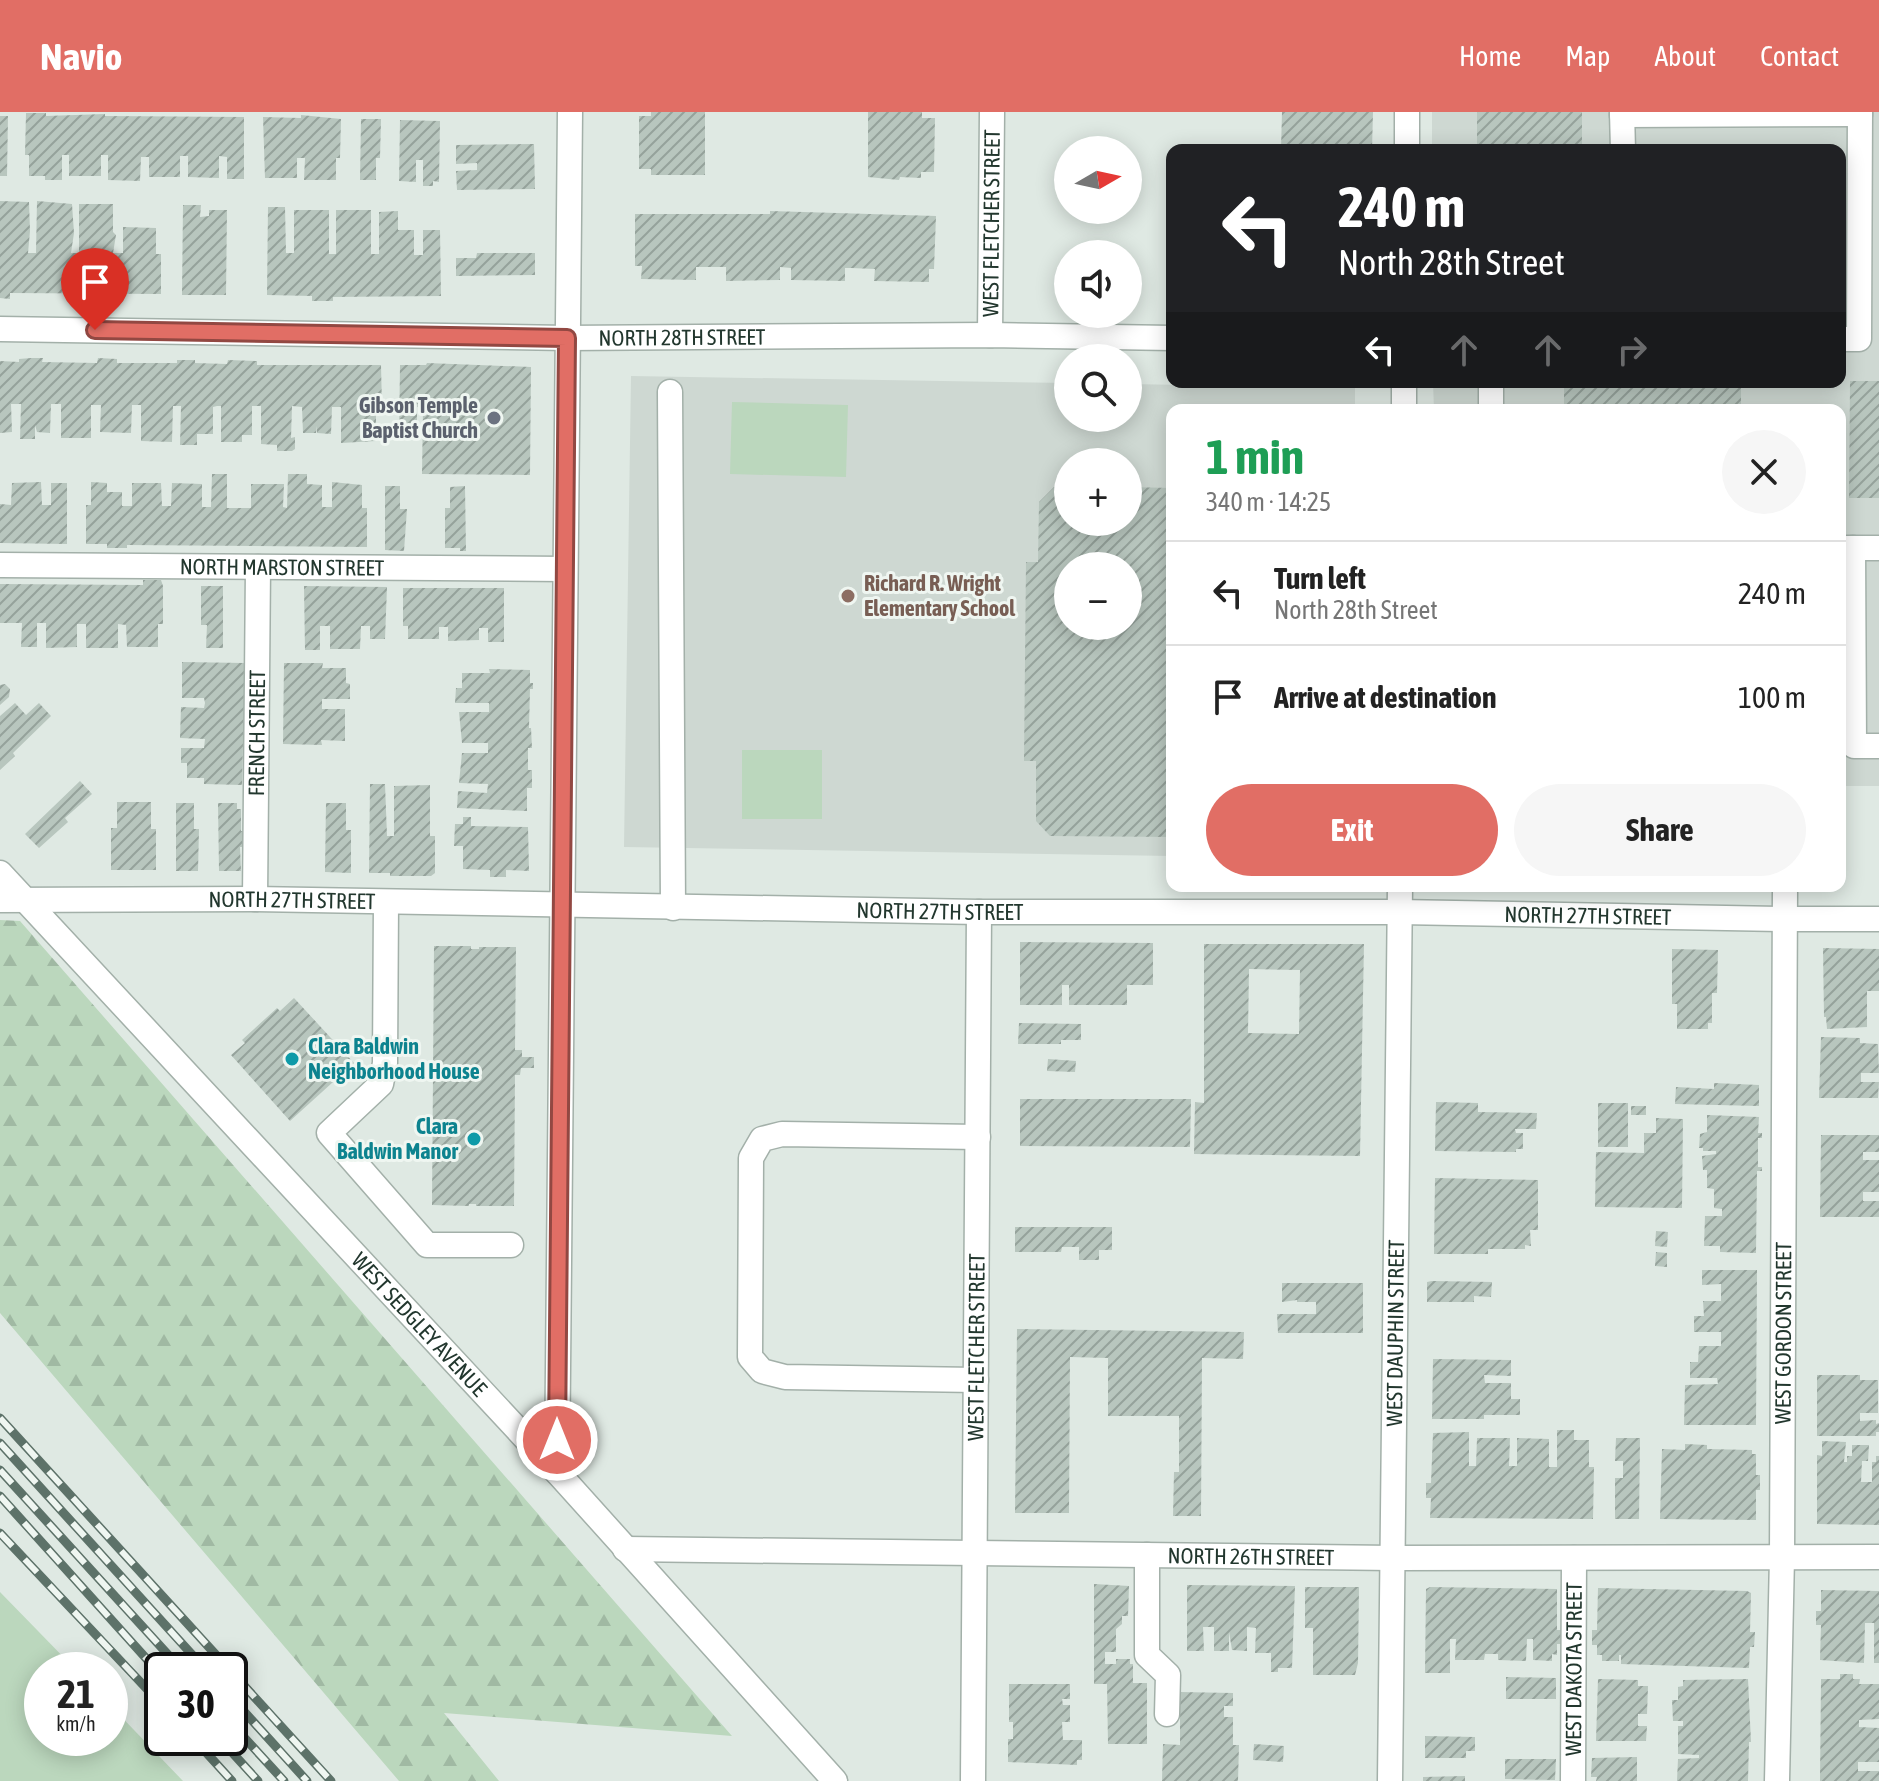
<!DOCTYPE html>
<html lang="en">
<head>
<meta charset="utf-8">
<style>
  :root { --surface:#fff; --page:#f6f6f6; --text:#222; --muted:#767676; --line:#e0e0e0; --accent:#e16e65 }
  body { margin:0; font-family:"Asap Condensed",sans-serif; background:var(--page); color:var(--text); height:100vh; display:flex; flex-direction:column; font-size:30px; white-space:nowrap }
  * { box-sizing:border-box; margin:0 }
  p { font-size:26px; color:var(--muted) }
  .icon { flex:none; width:44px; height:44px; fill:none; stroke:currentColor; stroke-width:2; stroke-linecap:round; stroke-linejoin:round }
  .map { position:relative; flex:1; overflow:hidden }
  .side { position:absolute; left:1166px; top:292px; width:680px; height:488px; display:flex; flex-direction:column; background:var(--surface); border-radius:16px; box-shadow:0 4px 20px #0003 }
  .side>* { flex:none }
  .hud { position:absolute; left:1166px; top:32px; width:680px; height:244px; border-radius:16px; box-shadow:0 4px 20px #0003; background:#202124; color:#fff; overflow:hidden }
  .needle { width:52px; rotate:81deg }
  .tools { position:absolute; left:1054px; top:24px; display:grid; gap:16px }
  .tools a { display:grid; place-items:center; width:88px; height:88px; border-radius:50%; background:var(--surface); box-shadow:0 4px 20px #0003; font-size:40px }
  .speed { position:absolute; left:24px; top:1540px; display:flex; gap:16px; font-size:40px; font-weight:700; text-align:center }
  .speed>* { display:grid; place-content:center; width:104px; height:104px; border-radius:50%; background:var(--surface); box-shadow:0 4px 20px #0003; line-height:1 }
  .speed small { font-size:20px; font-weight:400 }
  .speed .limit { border:4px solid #111; border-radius:12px; background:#fff; color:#111 }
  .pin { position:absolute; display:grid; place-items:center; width:68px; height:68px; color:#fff; margin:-82px -34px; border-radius:50% 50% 50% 0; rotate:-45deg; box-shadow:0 0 8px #0007 }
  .pin .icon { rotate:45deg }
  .me { position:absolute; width:88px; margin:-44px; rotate:0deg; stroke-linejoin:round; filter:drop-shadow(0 0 6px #0008) }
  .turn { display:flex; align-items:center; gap:28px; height:168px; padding:0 40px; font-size:36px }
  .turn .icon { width:104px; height:104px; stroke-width:2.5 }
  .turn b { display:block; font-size:56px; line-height:68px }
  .lanes { display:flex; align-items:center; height:76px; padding:0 40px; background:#0003; justify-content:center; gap:40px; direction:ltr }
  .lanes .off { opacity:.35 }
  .round { display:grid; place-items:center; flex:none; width:84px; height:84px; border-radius:42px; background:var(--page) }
  .head { display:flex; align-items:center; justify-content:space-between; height:136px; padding:0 40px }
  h1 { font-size:48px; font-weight:700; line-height:60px; color:#1e9e55 }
  .button { display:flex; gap:16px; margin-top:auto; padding:16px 40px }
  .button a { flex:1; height:92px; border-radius:48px; background:var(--accent); color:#fff; font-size:32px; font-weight:700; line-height:92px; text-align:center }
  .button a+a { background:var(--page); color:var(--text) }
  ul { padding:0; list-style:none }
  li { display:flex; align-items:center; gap:24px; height:104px; padding:0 40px; border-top:2px solid var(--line) }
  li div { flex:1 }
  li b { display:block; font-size:30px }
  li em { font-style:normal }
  header { display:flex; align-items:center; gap:48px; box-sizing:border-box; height:112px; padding:0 40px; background:var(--accent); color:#fff }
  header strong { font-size:38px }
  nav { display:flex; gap:44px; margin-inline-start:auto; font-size:28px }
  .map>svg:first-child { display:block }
  .built { fill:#ced8d2; fill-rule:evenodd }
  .green { fill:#bbd7bd }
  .forest { fill:url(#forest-firs) }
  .building { fill:url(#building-hatch); fill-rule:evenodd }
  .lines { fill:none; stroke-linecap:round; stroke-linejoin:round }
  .minor-casing { stroke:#a3b0a9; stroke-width:27 }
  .minor { stroke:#fff; stroke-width:24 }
  .rail-casing { stroke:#5d7269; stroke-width:9 }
  .rail { stroke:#eff6f1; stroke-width:6; stroke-dasharray:18; stroke-linecap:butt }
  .route-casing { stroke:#924842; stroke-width:20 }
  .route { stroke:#e16e65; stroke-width:14 }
  .worship-dot { fill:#6b7280; stroke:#eff6f1; stroke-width:3 }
  .education-dot { fill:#8d6e63; stroke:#eff6f1; stroke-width:3 }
  .culture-dot { fill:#0f9aa8; stroke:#eff6f1; stroke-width:3 }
  .labels { text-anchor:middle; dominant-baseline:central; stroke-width:6; stroke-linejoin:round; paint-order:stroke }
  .street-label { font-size:22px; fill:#22372e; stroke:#eff6f1 }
  .worship-label { font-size:22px; font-weight:bold; fill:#5b616d; stroke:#eff6f1; text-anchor:end }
  .education-label { font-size:22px; font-weight:bold; fill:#785e54; stroke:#eff6f1; text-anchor:start }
  .culture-label { font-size:22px; font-weight:bold; fill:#0d838f; stroke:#eff6f1; text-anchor:start }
</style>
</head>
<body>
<header>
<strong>Navio</strong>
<nav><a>Home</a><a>Map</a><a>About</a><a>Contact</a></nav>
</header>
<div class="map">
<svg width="1879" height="1669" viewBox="0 0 1879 1669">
  <defs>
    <pattern id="forest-firs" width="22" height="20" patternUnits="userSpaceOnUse" patternTransform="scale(2)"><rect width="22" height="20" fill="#bbd7bd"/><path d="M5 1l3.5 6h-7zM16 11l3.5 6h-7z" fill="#a0b9a3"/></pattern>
    <pattern id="building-hatch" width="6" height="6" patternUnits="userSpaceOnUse" patternTransform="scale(2)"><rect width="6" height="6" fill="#b8c6be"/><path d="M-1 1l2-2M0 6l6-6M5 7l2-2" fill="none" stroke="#95a29b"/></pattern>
  </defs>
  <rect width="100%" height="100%" fill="#dfe9e3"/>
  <!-- built -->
  <path class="built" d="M1432,0H1879V674H1840V298H1434L1433,270H1840V38H1432Z
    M631,264L1068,271V306H1128V272L1355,276V298H1172V744L624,735ZM1068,350H1128V410H1068ZM1068,454H1128V514H1068Z"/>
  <!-- green -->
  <path class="green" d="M732,290L848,293L846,365L730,362Z
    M742,638H822V707H742Z
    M0,1480L76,1558H42V1626H110V1593L183,1669H0Z"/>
  <!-- forest -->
  <path class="forest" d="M0,808L20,809L732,1624L444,1601L499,1669H399L0,1201Z"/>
  <!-- building -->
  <path class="building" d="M651,0H705V63H651V57H639V4H651Z
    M868,0H922V6H935L934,60H921V66L900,65L899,68L868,65Z
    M1282,0H1373L1372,38H1281Z
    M1477,0H1582V38H1477Z
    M26,1H46V4L105,2V4L244,5V67H227V45L219,44V66L188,65V44H180V65H149V45H141L140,69L108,68V43H101V64H69V43H62V68H45V64H29V43H25Z
    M301,3L341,7L340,46H336V68H304L305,46H297V66H265L263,5L301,6Z
    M0,4H8L7,64H0Z
    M361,7H381L380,46H376V68H360Z
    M400,8L440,9L439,70L433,69V74H423V48H416V70L399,69Z
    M534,32L535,77L457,78L456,59L477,58V51L456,52V33Z
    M0,89L29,90L30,119L28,141H36L37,89L72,92L74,121L71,141H79V92H113V120L116,123L113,141H123V115L156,116V142H161V182L10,181V187L0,186Z
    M183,93H201L200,105L209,104V98H227L226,183H182Z
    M268,95H285L286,141H294V98H329V142H336V98H371V142H379V100L398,99V118H414V143H423V118H440L441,184L333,185V189H312V184L267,183Z
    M770,99L936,104L934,157H929V170L874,169L875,157L851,156H845V169L791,168V156L780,155V168L726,169V155H696V168L641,167L642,154H635V102H770Z
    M477,141H535V163L456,164V146H476Z
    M31,246H43L42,250L97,251L98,246L117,247V251H177V248H195V251L227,252L228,248L257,249V253H381L382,295H376V329L341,331V295H332L331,322L317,321V314L316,321H303L302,295L292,294L291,326L295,325V337L292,339H277V333L261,332V294H252V323H242V330H221V294H217L213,295V322H197V333H180L181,294H173L172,330L141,329V293H132L131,321L100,320L101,293H91V326H61V292H51L50,321L37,320L35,313V327H20L21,292H11L12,320L0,321V249L19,250V247Z
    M427,251L531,255L530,363L422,362L423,296L417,295V322H399L400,253H426Z
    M1850,269H1879V386H1849Z
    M1564,270H1741V298H1564Z
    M212,362H227V396H251V372H284L283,395L287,396L288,362H307V372L322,373V395H332V370L362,373V396H367V435L127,433V436H107V432H86V393H91V370L107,371V380H122V394H132V371H161L162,394H171L172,371L202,372V395H211Z
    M41,370L42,393H51V371H67V432L0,431V392L11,393L12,371Z
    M385,374H400V397H407L404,439L385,438Z
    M465,374L466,439H460V436H445V396H450V375Z
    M1054,375H1068V410H1128V375L1172,376V725L1050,724L1036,709V649H1024L1026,450H1038L1039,390ZM1068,454H1128V514H1068Z
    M143,468H161L163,474V512H158V535H127L126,513L118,512V536H86V512H77V535L46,536V511H37V535H21L22,511H0V472L143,473Z
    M201,474H223V536H206L207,513H201Z
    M304,474L387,475L385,527H370V514H361L360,537H330V514H320V538H305Z
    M403,476H504V530H488V516H479V528L448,529V515H439V527H408V514H403Z
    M182,550L244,551V571H247V591H244L242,673L204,672V666H187V651H181V636H204L205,627L180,626L181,595L204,596L205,591L204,586H182Z
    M284,551H323L322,556H346V571L350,572V587H322V597H345V629L321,628L322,633L283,632Z
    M489,557L530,558V571H533V577H530L529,616H531L532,636H528V658H532V676H527V699L457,696L458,679L487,681L488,672L459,671L462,641H488V631H462L459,600H489V591H455L456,576H462V561H490Z
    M5,572L10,577L9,585L0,593V573Z
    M15,591L26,603L39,591L51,604L13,641L15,644L0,658V604Z
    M80,669L92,682L65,706L68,710L39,736L25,722Z
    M370,672H385L387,724H394V674L430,673V724H435V761L431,764H390V761H369Z
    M117,690H151V717H156V758H111V716H117Z
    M176,691H194V717H199L198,759H176Z
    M218,691H237V697H241V719H246V735H240L241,759H219Z
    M326,691H346V718H351V761L325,760Z
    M463,705H471V714L528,715L529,759L506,758V765H490V758L463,757V734H454L455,712H463Z
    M1020,830L1153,831V873H1127V893H1069V873H1062V893H1020Z
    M1204,832H1364L1360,1044L1194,1042L1195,990L1204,991ZM1249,857L1300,858L1299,922L1248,921Z
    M434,834H471V837H479V835H516L515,938H522V945H534V956H521L520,963H515L514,1094H476V1092H469V1094L432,1093Z
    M1823,836L1879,837V879H1867V915L1827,917L1826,905H1824Z
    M1672,837L1718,838L1717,881H1712V911H1708V917H1677V892H1672Z
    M294,886L354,951L290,1009L231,943L245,931L242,928L277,896L280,899Z
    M1019,911L1081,912V928H1061V932H1018Z
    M1821,925L1860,926V931L1878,932L1879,961H1861V970H1879L1878,986H1819Z
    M1048,947L1076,949L1075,960L1047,959Z
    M1714,971L1759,973V994L1675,992L1676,975L1714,977Z
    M1020,987H1191L1190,1035L1020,1034Z
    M1436,990L1478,991V1000L1537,1001L1536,1017H1515L1516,1021H1523V1037H1516V1040L1435,1039Z
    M1598,991H1628V1035H1598Z
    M1631,994H1646V1003H1631Z
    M1707,1003L1759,1005L1758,1021H1762V1026H1758V1055H1762V1059H1757L1756,1141L1720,1140V1134H1704L1705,1104H1722V1097L1714,1096V1077L1707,1076V1058H1703L1702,1044L1716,1042V1039H1703V1036H1699L1700,1022L1707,1020Z
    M1656,1006L1683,1007L1682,1096L1595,1095L1596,1040L1644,1041V1021H1656Z
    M1821,1023H1879V1040H1863V1048H1879V1080H1863V1089H1879V1105H1820Z
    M1435,1066L1538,1068V1118H1530L1531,1134L1525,1133V1137H1488V1142H1434Z
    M1015,1115H1112V1138H1099V1148H1079V1135H1062L1061,1140H1015Z
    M1656,1119L1668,1120L1667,1135L1655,1134Z
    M1656,1140L1667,1141V1155L1655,1154Z
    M1702,1158H1757L1756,1313H1684L1685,1273L1718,1272L1717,1266H1690V1250H1698L1699,1234H1721V1220H1694V1204H1704L1703,1189H1721V1172L1702,1173Z
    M1432,1169L1492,1170L1491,1185L1474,1184V1190H1427V1170Z
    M1282,1171H1363V1221H1278L1277,1202H1316V1190H1297V1188L1282,1190Z
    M1017,1217L1244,1220L1243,1247L1202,1246L1201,1404H1173L1174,1360H1179V1304H1108V1246L1070,1245L1069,1401H1015Z
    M1433,1247L1511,1248V1264L1484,1263L1485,1271H1511V1287H1520V1303H1484V1307H1432Z
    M1817,1263H1860V1268H1878V1301H1860V1309L1876,1308V1312L1879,1311V1320H1876V1324H1817Z
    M1557,1318H1574V1328H1589V1355H1594L1593,1407L1430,1406L1431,1386H1426V1371H1431L1433,1321L1469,1320V1354H1476L1477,1326H1510L1509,1354H1517V1326L1549,1327V1355H1557Z
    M1616,1326H1640L1639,1407H1615V1366H1623V1349H1615Z
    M1822,1329L1846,1330L1844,1350H1847V1344H1852V1333H1869L1868,1349H1862L1861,1370H1872V1350H1876V1344H1879V1413L1817,1412V1343L1822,1344Z
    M1685,1332L1707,1333V1337L1752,1338V1342H1756V1363H1760V1378H1756V1408L1660,1407L1662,1337L1685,1338Z
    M1094,1472L1129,1474L1128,1504H1122V1512L1116,1517V1540H1105V1552H1116V1547H1130V1552H1133V1571H1147V1632H1108L1107,1572H1094Z
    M1187,1473L1295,1474L1292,1556H1278V1560H1271V1541H1255L1256,1516L1247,1515V1539L1232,1538L1229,1520V1539H1214V1515H1203L1204,1539H1187Z
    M1305,1475H1359L1358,1551L1355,1563H1313V1516H1305Z
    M1430,1475L1557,1477V1518H1562V1532H1557V1543L1552,1542V1549L1533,1548V1527H1527L1526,1549L1498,1548V1542H1485L1484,1548H1455L1456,1527H1450V1561H1425L1426,1477Z
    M1598,1476L1747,1479L1751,1481L1750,1520H1755L1754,1535H1750L1749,1556L1621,1552V1543H1619V1549H1602V1543H1597V1533H1592V1518H1597Z
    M1821,1478L1879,1479V1551H1874V1511H1865L1864,1551L1820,1548L1821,1513H1816V1499H1821Z
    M1840,1562H1853V1567H1860L1859,1572H1879V1607L1859,1608V1615L1879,1616V1650H1858V1659H1879V1669H1820L1821,1567H1840Z
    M1506,1565L1556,1566V1587H1506Z
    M1598,1567L1638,1568V1574H1648L1647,1602H1638V1614H1647L1646,1629H1596Z
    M1748,1567L1751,1630H1749L1748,1669H1677L1678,1647L1699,1646V1643L1678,1642V1614H1683V1609H1673L1672,1588H1678V1575L1683,1574V1568Z
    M1009,1572H1070V1587H1062L1063,1593H1070V1610H1062L1063,1628H1082V1648H1077V1653L1008,1650V1627H1013V1610H1009Z
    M1180,1580L1233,1581V1594H1224V1605H1233V1633H1239L1238,1669H1162L1163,1632L1180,1633Z
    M1425,1624L1475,1625V1639H1466V1646H1425Z
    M1254,1632L1284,1634L1283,1650L1253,1648Z
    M1637,1645V1669H1596L1597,1665H1591L1592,1646Z
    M1505,1647H1556L1555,1668L1505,1667Z
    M1465,1664V1669H1423V1665Z"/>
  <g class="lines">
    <!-- minor casing -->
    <g class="minor-casing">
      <g id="minor">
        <path d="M1622,0L1623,38"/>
        <path d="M1622,3L1860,2"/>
        <path d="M1407,38V0"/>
        <path id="s1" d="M0,217L567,226L990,223L1172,226"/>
        <path id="s2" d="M990,223L992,0"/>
        <path d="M1840,227H1859L1860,0"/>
        <path d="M1491,270V298"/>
        <path d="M670,280L673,796"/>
        <path d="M1404,298V270"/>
        <path d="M1840,436H1879"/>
        <path d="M1853,436L1854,634H1879"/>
        <path id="s3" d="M0,453L565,457"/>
        <path id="s4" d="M0,761L557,1360L835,1669"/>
        <path id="s5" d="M255,787L258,455"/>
        <path id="s6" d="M0,788L255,787L979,800H1399L1784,807H1879"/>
        <path d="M386,790L385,951L381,972L329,1021L427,1133H511"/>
        <path d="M976,1268L785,1265L762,1259L750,1245L751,1046L762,1027L782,1022L978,1025"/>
        <path d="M557,1360L570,0"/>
        <path id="s7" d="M625,1437L1393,1446L1879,1445"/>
        <path d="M1147,1443V1543L1168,1563L1167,1602"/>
        <path id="s8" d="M973,1669L979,800"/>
        <path id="s9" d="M1390,1669L1400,774"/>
        <path id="s10" d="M1573,1669L1574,1446"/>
        <path id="s11" d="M1777,1669L1782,1445L1785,774"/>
      </g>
    </g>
    <!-- minor -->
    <use href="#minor" class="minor"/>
    <!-- rail casing -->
    <g class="rail-casing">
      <path id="rail" d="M0,1306L331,1669
        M0,1331L206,1558
        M0,1358L182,1558
        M0,1384L162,1564
        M0,1421L162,1593
        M230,1584L307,1669
        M230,1610L284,1669
        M193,1626L232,1669
        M219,1626L258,1669"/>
    </g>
    <!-- rail -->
    <use href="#rail" class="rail"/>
  </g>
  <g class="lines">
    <!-- route casing -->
    <g class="route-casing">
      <path id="route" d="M95,218L567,226L557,1328"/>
    </g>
    <!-- route -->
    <use href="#route" class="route"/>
  </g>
  <!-- markers -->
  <circle class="worship-dot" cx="494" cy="306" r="8"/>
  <circle class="education-dot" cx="848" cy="484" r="8"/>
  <g class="culture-dot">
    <circle cx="292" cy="947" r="8"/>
    <circle cx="474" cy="1027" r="8"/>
  </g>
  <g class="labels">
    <!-- street labels -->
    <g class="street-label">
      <text stroke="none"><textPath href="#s2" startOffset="112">WEST FLETCHER STREET</textPath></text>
      <text stroke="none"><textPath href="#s1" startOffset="682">NORTH 28TH STREET</textPath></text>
      <text stroke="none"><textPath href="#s3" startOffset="282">NORTH MARSTON STREET</textPath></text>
      <text stroke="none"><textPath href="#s5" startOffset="166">FRENCH STREET</textPath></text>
      <text stroke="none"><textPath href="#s6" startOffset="292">NORTH 27TH STREET</textPath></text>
      <text stroke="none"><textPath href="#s6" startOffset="940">NORTH 27TH STREET</textPath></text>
      <text stroke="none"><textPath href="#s6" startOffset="1588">NORTH 27TH STREET</textPath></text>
      <text stroke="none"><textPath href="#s4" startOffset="616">WEST SEDGLEY AVENUE</textPath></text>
      <text stroke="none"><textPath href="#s9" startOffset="448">WEST DAUPHIN STREET</textPath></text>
      <text stroke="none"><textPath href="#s11" startOffset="448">WEST GORDON STREET</textPath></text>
      <text stroke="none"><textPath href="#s8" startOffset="434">WEST FLETCHER STREET</textPath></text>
      <text stroke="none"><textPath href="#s7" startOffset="626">NORTH 26TH STREET</textPath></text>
      <text stroke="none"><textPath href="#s10" startOffset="112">WEST DAKOTA STREET</textPath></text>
    </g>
    <!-- worship labels -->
    <g class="worship-label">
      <text x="478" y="293">Gibson Temple<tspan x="478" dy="25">Baptist Church</tspan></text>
    </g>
    <!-- education labels -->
    <g class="education-label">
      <text x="864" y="471">Richard R. Wright<tspan x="864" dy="25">Elementary School</tspan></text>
    </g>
    <!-- culture labels -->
    <g class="culture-label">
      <text x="308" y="934">Clara Baldwin<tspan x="308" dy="25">Neighborhood House</tspan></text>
      <text x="458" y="1014" text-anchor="end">Clara<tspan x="458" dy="25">Baldwin Manor</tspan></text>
    </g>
  </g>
</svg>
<div class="tools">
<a><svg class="needle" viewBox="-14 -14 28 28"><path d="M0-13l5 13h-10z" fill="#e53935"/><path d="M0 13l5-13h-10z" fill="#767676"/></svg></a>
<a><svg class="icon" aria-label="sound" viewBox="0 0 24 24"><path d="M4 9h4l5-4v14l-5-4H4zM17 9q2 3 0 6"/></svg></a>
<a><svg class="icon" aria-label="search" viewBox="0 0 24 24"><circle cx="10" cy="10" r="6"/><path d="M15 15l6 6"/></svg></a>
<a>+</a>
<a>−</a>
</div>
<div class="speed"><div>21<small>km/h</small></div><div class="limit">30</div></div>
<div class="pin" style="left:95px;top:218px;background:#d93025"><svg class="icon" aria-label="arrive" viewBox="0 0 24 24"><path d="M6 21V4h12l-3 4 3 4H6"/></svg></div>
<svg class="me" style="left:557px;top:1328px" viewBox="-20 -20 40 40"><circle r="17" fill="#e16e65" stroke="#fff" stroke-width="3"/><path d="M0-11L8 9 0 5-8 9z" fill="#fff"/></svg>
<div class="hud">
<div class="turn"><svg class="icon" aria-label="left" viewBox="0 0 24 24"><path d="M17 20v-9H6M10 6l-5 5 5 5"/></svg><div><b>240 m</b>North 28th Street</div></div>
<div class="lanes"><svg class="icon" aria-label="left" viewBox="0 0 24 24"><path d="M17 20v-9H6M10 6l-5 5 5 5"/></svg><svg class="icon off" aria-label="ahead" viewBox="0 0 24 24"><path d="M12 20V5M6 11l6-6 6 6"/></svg><svg class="icon off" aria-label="ahead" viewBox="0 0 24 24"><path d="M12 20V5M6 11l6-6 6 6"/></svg><svg class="icon off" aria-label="right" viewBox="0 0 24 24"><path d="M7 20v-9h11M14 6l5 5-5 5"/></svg></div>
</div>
<section class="side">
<div class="head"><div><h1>1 min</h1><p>340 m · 14:25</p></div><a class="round"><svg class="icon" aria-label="close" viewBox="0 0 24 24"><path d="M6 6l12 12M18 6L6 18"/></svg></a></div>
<ul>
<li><svg class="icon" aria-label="left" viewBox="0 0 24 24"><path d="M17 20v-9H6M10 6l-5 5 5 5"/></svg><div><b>Turn left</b><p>North 28th Street</p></div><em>240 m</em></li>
<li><svg class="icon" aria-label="arrive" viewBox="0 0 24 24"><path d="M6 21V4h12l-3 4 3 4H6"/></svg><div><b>Arrive at destination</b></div><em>100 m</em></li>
</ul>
<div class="button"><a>Exit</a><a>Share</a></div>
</section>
</div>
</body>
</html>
